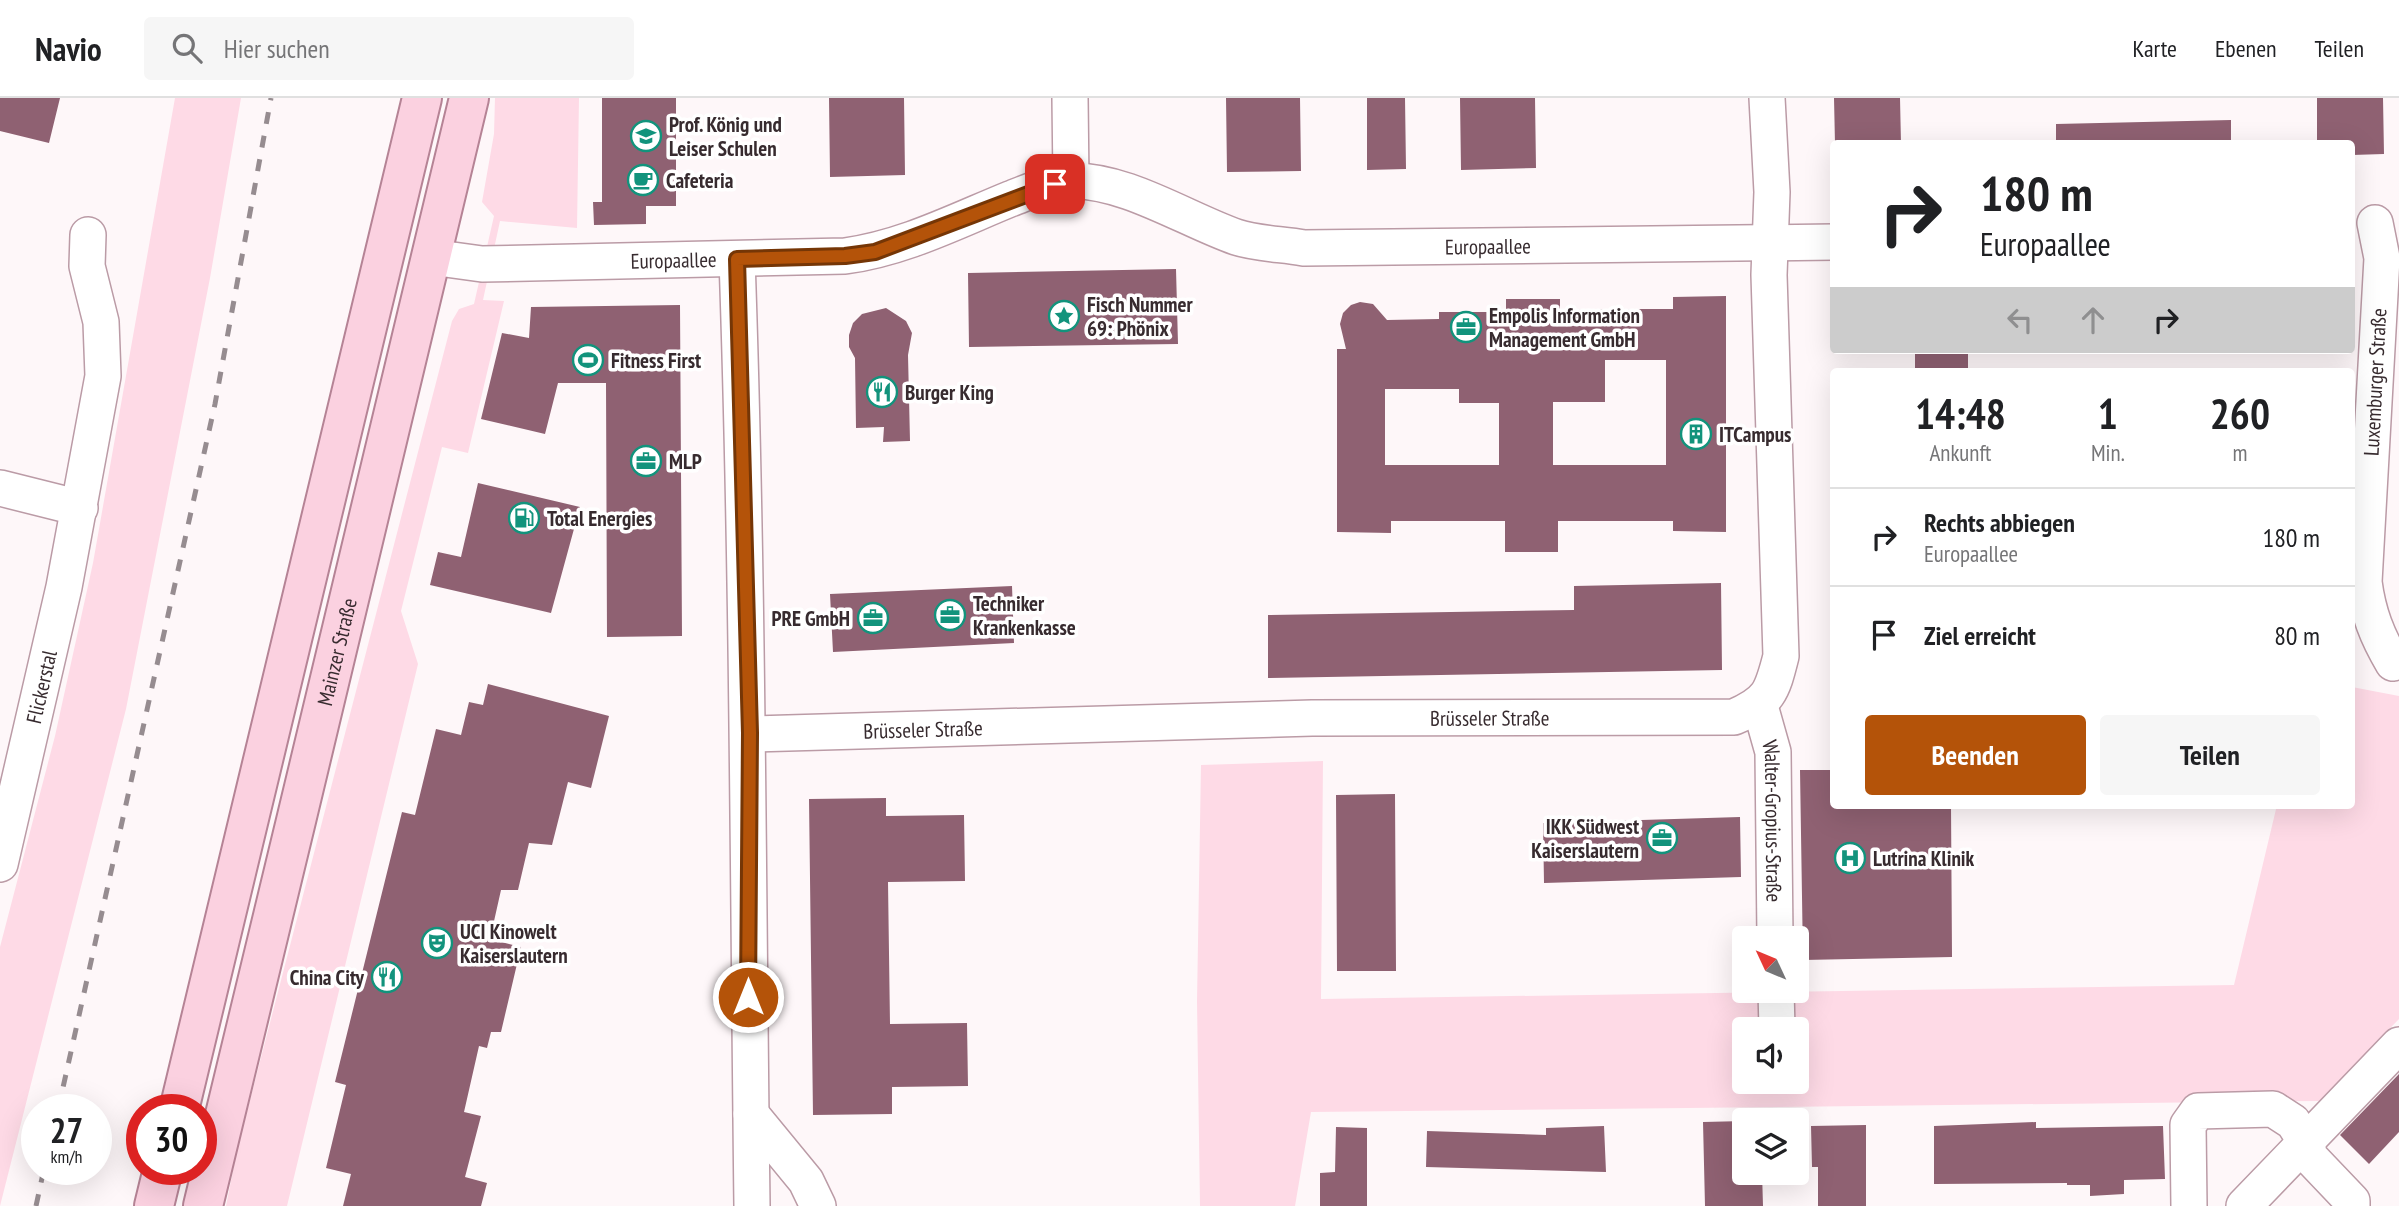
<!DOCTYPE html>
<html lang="de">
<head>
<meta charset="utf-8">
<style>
  :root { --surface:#fff; --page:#f6f6f6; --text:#202124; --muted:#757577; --line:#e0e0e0; --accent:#b45309 }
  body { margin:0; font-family:"PT Sans Narrow",sans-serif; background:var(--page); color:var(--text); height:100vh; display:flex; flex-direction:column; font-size:26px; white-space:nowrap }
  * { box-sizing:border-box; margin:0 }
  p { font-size:23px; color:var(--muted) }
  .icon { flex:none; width:38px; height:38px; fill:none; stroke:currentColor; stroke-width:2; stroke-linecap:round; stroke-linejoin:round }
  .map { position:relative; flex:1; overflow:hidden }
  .panel { position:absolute; left:1830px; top:270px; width:525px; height:441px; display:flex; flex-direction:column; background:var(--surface); border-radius:7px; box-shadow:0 7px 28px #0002 }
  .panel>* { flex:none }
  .guide { position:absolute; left:1830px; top:42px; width:525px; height:214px; border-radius:7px; box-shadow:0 7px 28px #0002; background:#fff; color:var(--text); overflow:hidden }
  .needle { width:46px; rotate:314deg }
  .fabs { position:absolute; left:1732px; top:828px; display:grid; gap:14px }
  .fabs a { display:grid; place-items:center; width:77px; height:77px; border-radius:7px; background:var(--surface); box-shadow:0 7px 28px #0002; font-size:35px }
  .speed { position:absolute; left:21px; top:996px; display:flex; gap:14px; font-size:35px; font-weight:700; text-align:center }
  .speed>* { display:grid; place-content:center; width:91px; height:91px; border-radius:50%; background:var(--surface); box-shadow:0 7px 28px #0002; line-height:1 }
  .speed small { font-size:18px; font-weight:400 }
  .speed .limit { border:10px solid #d22; background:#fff; color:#111 }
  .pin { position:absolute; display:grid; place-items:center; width:60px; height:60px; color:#fff; margin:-30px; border-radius:14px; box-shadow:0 4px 10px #0006 }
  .me { position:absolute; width:77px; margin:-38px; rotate:0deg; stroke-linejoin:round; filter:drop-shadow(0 0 5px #0008) }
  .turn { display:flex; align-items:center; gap:24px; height:147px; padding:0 35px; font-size:32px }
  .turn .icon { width:91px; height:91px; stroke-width:2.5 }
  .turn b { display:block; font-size:49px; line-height:60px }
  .lanes { display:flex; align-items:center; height:66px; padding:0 35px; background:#0003; justify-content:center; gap:35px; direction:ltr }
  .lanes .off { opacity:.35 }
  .eta { display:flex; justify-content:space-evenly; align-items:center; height:119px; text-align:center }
  .eta b { font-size:42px; font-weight:600; line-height:49px }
  .action { display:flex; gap:14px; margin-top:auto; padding:14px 35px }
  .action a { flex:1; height:80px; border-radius:7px; background:var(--accent); color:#fff; font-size:28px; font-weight:600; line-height:80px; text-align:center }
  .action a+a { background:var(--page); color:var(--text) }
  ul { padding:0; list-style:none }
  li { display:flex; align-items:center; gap:21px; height:98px; padding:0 35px; border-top:2px solid var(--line) }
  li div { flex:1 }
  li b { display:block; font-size:26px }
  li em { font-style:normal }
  header { display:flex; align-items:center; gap:42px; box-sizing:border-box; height:98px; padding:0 35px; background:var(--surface); border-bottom:2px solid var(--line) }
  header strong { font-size:33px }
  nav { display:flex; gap:38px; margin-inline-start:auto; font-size:24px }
  .search { width:490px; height:63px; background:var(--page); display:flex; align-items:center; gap:18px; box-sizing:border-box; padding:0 24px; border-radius:7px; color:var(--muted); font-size:26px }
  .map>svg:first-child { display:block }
  .grass { fill:#fedae6; fill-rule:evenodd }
  .building { fill:#8f6172; fill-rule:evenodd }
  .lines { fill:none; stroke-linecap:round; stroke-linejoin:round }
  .minor-casing { stroke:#bb9ba6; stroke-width:38 }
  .major-casing { stroke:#b58395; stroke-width:42 }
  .minor { stroke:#fff; stroke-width:35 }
  .major { stroke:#fbd1e0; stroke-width:38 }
  .rail { stroke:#968c90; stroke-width:5; stroke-dasharray:12 12; stroke-linecap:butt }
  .route-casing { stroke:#753606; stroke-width:18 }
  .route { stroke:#b45309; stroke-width:12 }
  .labels { text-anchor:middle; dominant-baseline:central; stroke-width:7; stroke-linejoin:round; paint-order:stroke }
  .poi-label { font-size:21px; font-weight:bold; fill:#372b2f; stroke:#fff; text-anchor:start }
  .street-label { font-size:21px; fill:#372b2f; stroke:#fff }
</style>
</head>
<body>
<header>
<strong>Navio</strong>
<div class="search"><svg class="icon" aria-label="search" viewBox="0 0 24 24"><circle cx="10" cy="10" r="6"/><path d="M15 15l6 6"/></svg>Hier suchen</div>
<nav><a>Karte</a><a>Ebenen</a><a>Teilen</a></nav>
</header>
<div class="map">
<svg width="2399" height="1108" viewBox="0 0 2399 1108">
  <rect width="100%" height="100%" fill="#fef7f9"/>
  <!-- grass -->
  <path class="grass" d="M175,0H241L210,180L126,611L0,1108V849L55,638L93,465Z
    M495,0H579L577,130L500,123L483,202L504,203L468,355L442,349L401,513L418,566L287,1108H226L237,1052L452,223L459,211L474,206L494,118L482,104L494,36Z
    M2352,589L2399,598V921L2319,1003L1311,1014L1295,1108H1200L1197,903L1201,667L1323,663L1321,901L2234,887L2277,707H2352ZM1745,931H1797V984H1745Z"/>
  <!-- building -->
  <path class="building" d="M0,0H60L49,45L0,33Z
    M602,0H676V108H646V126L594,127L593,104H602Z
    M829,0H904L905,77L830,79Z
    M1226,0H1300L1301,73L1227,74Z
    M1367,0H1405L1406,71L1367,72Z
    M1460,0H1535L1536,70L1461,72Z
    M1834,0H1900L1901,46H1835Z
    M2317,0H2383L2384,56L2352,57V46H2317Z
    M2231,22V46H2056V26Z
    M1176,171L1178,246L969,249L968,175Z
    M1726,198V434L1673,433V423H1558V454H1505V423H1391V435L1337,434V251H1346L1340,226L1343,215L1351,207L1360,204L1373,206L1387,222L1439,221V214H1506V201H1560V211H1673V199ZM1605,262H1666V367H1553V304H1605ZM1385,291H1459V305H1499V367H1385Z
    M680,207L682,538L607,539L606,285H558L545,336L481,321L502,235L529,240L531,209Z
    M886,210L906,223L912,235L908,257L910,343L883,344L884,329L856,330L855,260L849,249V237L853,225L862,216Z
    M1915,252H1968V273H1915Z
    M478,385L580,409L551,515L430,487L438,454L461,459Z
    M1721,485L1722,572L1268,580V517L1574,512V488Z
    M1012,488L1014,545L833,554L830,496Z
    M488,586L609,618L591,690L568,684L552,747L529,745L518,792H501L490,841L521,849L501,934H491L487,950L479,948L464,1014L481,1018L465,1079L487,1085L481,1108H343L351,1076L326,1070L346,987L335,984L402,714L415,717L436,631L461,637L469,604L483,607Z
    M1800,672H1834V707H1951L1952,859L1803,862Z
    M1395,696L1396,873H1337L1336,697Z
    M886,700V718L964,717L965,783L888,784L890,926L967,925L968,988L892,989V1016L813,1017L809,701Z
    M1740,719L1741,779L1544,785L1543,725Z
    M2399,976V1034L2369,1066L2340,1037Z
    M1745,1023V1074H1762L1763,1108H1705L1703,1024Z
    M2036,1024V1030L2163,1028L2165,1081L2124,1082V1096L2090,1098V1087H2067V1085L1934,1086V1028Z
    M1866,1027V1108H1818V1069H1812L1811,1028Z
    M1604,1028L1606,1074L1426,1069L1427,1033L1546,1037V1030Z
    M1336,1029L1367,1030V1108H1320V1075L1335,1074Z"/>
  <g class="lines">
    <!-- minor casing -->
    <g class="minor-casing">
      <g id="minor">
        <path d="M1070,0L1071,83"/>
        <path d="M2375,125L2382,160L2364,484C2368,515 2377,538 2393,565"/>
        <path id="s1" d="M431,159L482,166L845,158C904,150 956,123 1010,101C1029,94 1051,83 1071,83C1124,81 1187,122 1236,139C1257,146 1282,146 1304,150L1834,144"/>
        <path d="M737,161C748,477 748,792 752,1108"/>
        <path d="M0,390L80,410"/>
        <path id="s2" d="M1760,608L1773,654L1775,840"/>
        <path id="s3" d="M750,636L1312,620L1734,619C1769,604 1772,594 1781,558L1769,177L1772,94L1767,0"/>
        <path id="s4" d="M0,766L64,489L103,278L101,224L87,168L88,137"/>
        <path d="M1776,892L1777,931"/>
        <path d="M751,1016L806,1083L818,1108"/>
        <path d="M2189,1108L2188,1027L2198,1013L2273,1011L2293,1024L2306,1044L2310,1059L2352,1103V1108"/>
        <path d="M2244,1108L2399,947"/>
      </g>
    </g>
    <!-- major casing -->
    <g class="major-casing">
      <g id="major">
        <path d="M179,1012L422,0"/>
        <path d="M154,1108L163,1071"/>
        <path id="s5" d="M203,1108C293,739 380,369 469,0"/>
      </g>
    </g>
    <!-- minor -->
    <use href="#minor" class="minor"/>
    <!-- major -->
    <use href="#major" class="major"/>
    <!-- rail -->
    <path class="rail" d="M58,1012L215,306L271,0
      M36,1108L44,1071"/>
  </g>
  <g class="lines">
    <!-- route casing -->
    <g class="route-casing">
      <path id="route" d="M748,899L750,635L737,161L845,158L875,154L1055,86"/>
    </g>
    <!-- route -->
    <use href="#route" class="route"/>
  </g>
  <!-- icons -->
  <defs>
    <g id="school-ring" transform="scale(1.575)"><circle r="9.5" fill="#fff" stroke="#12937c" stroke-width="1.5"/><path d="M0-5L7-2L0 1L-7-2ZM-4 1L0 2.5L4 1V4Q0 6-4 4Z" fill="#12937c"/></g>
    <g id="cafe-ring" transform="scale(1.575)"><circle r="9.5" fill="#fff" stroke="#12937c" stroke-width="1.5"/><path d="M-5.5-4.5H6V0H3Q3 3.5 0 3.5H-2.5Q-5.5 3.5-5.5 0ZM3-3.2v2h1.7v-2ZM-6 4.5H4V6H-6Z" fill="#12937c"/></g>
    <g id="sight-ring" transform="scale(1.575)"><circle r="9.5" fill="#fff" stroke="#12937c" stroke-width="1.5"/><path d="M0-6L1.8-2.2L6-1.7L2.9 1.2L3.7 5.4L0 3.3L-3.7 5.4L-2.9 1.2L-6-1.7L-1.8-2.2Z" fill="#12937c"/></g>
    <g id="office-ring" transform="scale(1.575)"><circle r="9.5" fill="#fff" stroke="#12937c" stroke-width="1.5"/><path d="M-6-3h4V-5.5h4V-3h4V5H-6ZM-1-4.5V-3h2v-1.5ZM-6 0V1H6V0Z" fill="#12937c"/></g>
    <g id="stadium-ring" transform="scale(1.575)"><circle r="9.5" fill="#fff" stroke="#12937c" stroke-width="1.5"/><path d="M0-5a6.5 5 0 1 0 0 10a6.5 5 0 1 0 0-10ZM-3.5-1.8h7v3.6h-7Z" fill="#12937c"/></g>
    <g id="restaurant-ring" transform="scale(1.575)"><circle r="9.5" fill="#fff" stroke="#12937c" stroke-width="1.5"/><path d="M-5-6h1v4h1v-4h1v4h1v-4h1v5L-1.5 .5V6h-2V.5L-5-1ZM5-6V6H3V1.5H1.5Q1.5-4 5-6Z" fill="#12937c"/></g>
    <g id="building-ring" transform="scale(1.575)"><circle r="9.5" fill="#fff" stroke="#12937c" stroke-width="1.5"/><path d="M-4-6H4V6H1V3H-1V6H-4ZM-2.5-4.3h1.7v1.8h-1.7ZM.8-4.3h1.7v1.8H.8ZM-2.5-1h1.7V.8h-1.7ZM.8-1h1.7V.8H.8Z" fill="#12937c"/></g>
    <g id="fuel-ring" transform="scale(1.575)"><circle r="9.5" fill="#fff" stroke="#12937c" stroke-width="1.5"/><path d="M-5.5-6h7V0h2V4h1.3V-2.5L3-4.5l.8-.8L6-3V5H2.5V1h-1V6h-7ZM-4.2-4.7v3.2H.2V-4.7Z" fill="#12937c"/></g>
    <g id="hospital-ring" transform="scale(1.575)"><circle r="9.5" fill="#fff" stroke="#12937c" stroke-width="1.5"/><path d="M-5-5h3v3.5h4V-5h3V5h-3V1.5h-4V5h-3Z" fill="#12937c"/></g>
    <g id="theatre-ring" transform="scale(1.575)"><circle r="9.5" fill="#fff" stroke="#12937c" stroke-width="1.5"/><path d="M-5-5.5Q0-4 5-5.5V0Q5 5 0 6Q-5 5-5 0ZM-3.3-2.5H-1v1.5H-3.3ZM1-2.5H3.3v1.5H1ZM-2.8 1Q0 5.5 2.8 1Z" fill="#12937c"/></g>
  </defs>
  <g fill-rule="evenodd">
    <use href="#school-ring" x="646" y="38"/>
    <use href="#cafe-ring" x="643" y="82"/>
    <use href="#sight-ring" x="1064" y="218"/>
    <use href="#office-ring" x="1466" y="229"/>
    <use href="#stadium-ring" x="588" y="262"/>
    <use href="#restaurant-ring" x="882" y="294"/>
    <use href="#building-ring" x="1696" y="336"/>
    <use href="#office-ring" x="646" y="363"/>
    <use href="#fuel-ring" x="524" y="420"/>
    <use href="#office-ring" x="950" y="517"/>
    <use href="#office-ring" x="873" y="520"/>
    <use href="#office-ring" x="1662" y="740"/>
    <use href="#hospital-ring" x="1850" y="760"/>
    <use href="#theatre-ring" x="437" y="845"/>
    <use href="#restaurant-ring" x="387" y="879"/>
  </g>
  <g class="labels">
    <!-- poi labels -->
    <g class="poi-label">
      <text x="669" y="26">Prof. König und<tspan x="669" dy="24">Leiser Schulen</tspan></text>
      <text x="666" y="82">Cafeteria</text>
      <text x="1087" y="206">Fisch Nummer<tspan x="1087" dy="24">69: Phönix</tspan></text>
      <text x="1489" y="217">Empolis Information<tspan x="1489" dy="24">Management GmbH</tspan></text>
      <text x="611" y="262">Fitness First</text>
      <text x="905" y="294">Burger King</text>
      <text x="1719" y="336">ITCampus</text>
      <text x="669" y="363">MLP</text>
      <text x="547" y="420">Total Energies</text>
      <text x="973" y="505">Techniker<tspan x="973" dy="24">Krankenkasse</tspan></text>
      <text x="850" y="520" text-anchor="end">PRE GmbH</text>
      <text x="1639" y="728" text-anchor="end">IKK Südwest<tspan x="1639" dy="24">Kaiserslautern</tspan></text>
      <text x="1873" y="760">Lutrina Klinik</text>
      <text x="460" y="833">UCI Kinowelt<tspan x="460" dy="24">Kaiserslautern</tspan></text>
      <text x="364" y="879" text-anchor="end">China City</text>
    </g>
    <!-- street labels -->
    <g class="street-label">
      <text stroke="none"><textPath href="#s1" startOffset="1082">Europaallee</textPath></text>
      <text stroke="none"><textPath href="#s1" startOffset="243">Europaallee</textPath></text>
      <text transform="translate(2375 284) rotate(-87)">Luxemburger Straße</text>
      <text stroke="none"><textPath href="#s5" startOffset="570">Mainzer Straße</textPath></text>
      <text stroke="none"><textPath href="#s4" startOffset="182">Flickerstal</textPath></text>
      <text stroke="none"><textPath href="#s3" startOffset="740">Brüsseler Straße</textPath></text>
      <text stroke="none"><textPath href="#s3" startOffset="173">Brüsseler Straße</textPath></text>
      <text stroke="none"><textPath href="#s2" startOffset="117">Walter-Gropius-Straße</textPath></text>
    </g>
  </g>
</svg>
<div class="fabs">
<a><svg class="needle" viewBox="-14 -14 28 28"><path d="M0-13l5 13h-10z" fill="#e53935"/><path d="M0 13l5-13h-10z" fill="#757577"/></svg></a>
<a><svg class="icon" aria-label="sound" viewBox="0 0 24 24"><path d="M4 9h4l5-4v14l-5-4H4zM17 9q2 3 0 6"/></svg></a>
<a><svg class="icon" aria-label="layers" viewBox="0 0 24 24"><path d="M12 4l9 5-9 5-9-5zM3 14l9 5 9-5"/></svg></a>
</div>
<div class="speed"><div>27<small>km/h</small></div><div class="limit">30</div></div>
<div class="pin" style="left:1055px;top:86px;background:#d93025"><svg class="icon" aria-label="arrive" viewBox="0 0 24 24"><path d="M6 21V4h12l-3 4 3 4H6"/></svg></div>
<svg class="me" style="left:748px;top:899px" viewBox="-20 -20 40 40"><circle r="17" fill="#b45309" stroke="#fff" stroke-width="3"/><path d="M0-11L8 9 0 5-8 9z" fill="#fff"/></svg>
<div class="guide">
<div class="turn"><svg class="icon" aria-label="right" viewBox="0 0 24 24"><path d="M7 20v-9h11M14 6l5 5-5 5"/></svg><div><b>180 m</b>Europaallee</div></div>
<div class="lanes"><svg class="icon off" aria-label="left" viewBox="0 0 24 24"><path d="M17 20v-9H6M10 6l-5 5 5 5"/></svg><svg class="icon off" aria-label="ahead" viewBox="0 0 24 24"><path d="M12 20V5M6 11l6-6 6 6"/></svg><svg class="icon" aria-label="right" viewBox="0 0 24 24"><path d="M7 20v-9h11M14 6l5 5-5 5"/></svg></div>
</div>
<section class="panel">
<div class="eta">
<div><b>14:48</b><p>Ankunft</p></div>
<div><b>1</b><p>Min.</p></div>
<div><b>260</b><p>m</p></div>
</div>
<ul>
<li><svg class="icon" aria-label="right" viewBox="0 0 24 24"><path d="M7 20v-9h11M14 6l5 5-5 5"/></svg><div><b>Rechts abbiegen</b><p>Europaallee</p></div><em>180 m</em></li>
<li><svg class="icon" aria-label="arrive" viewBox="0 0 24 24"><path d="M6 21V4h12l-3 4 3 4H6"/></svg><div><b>Ziel erreicht</b></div><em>80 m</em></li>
</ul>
<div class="action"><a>Beenden</a><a>Teilen</a></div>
</section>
</div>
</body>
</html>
